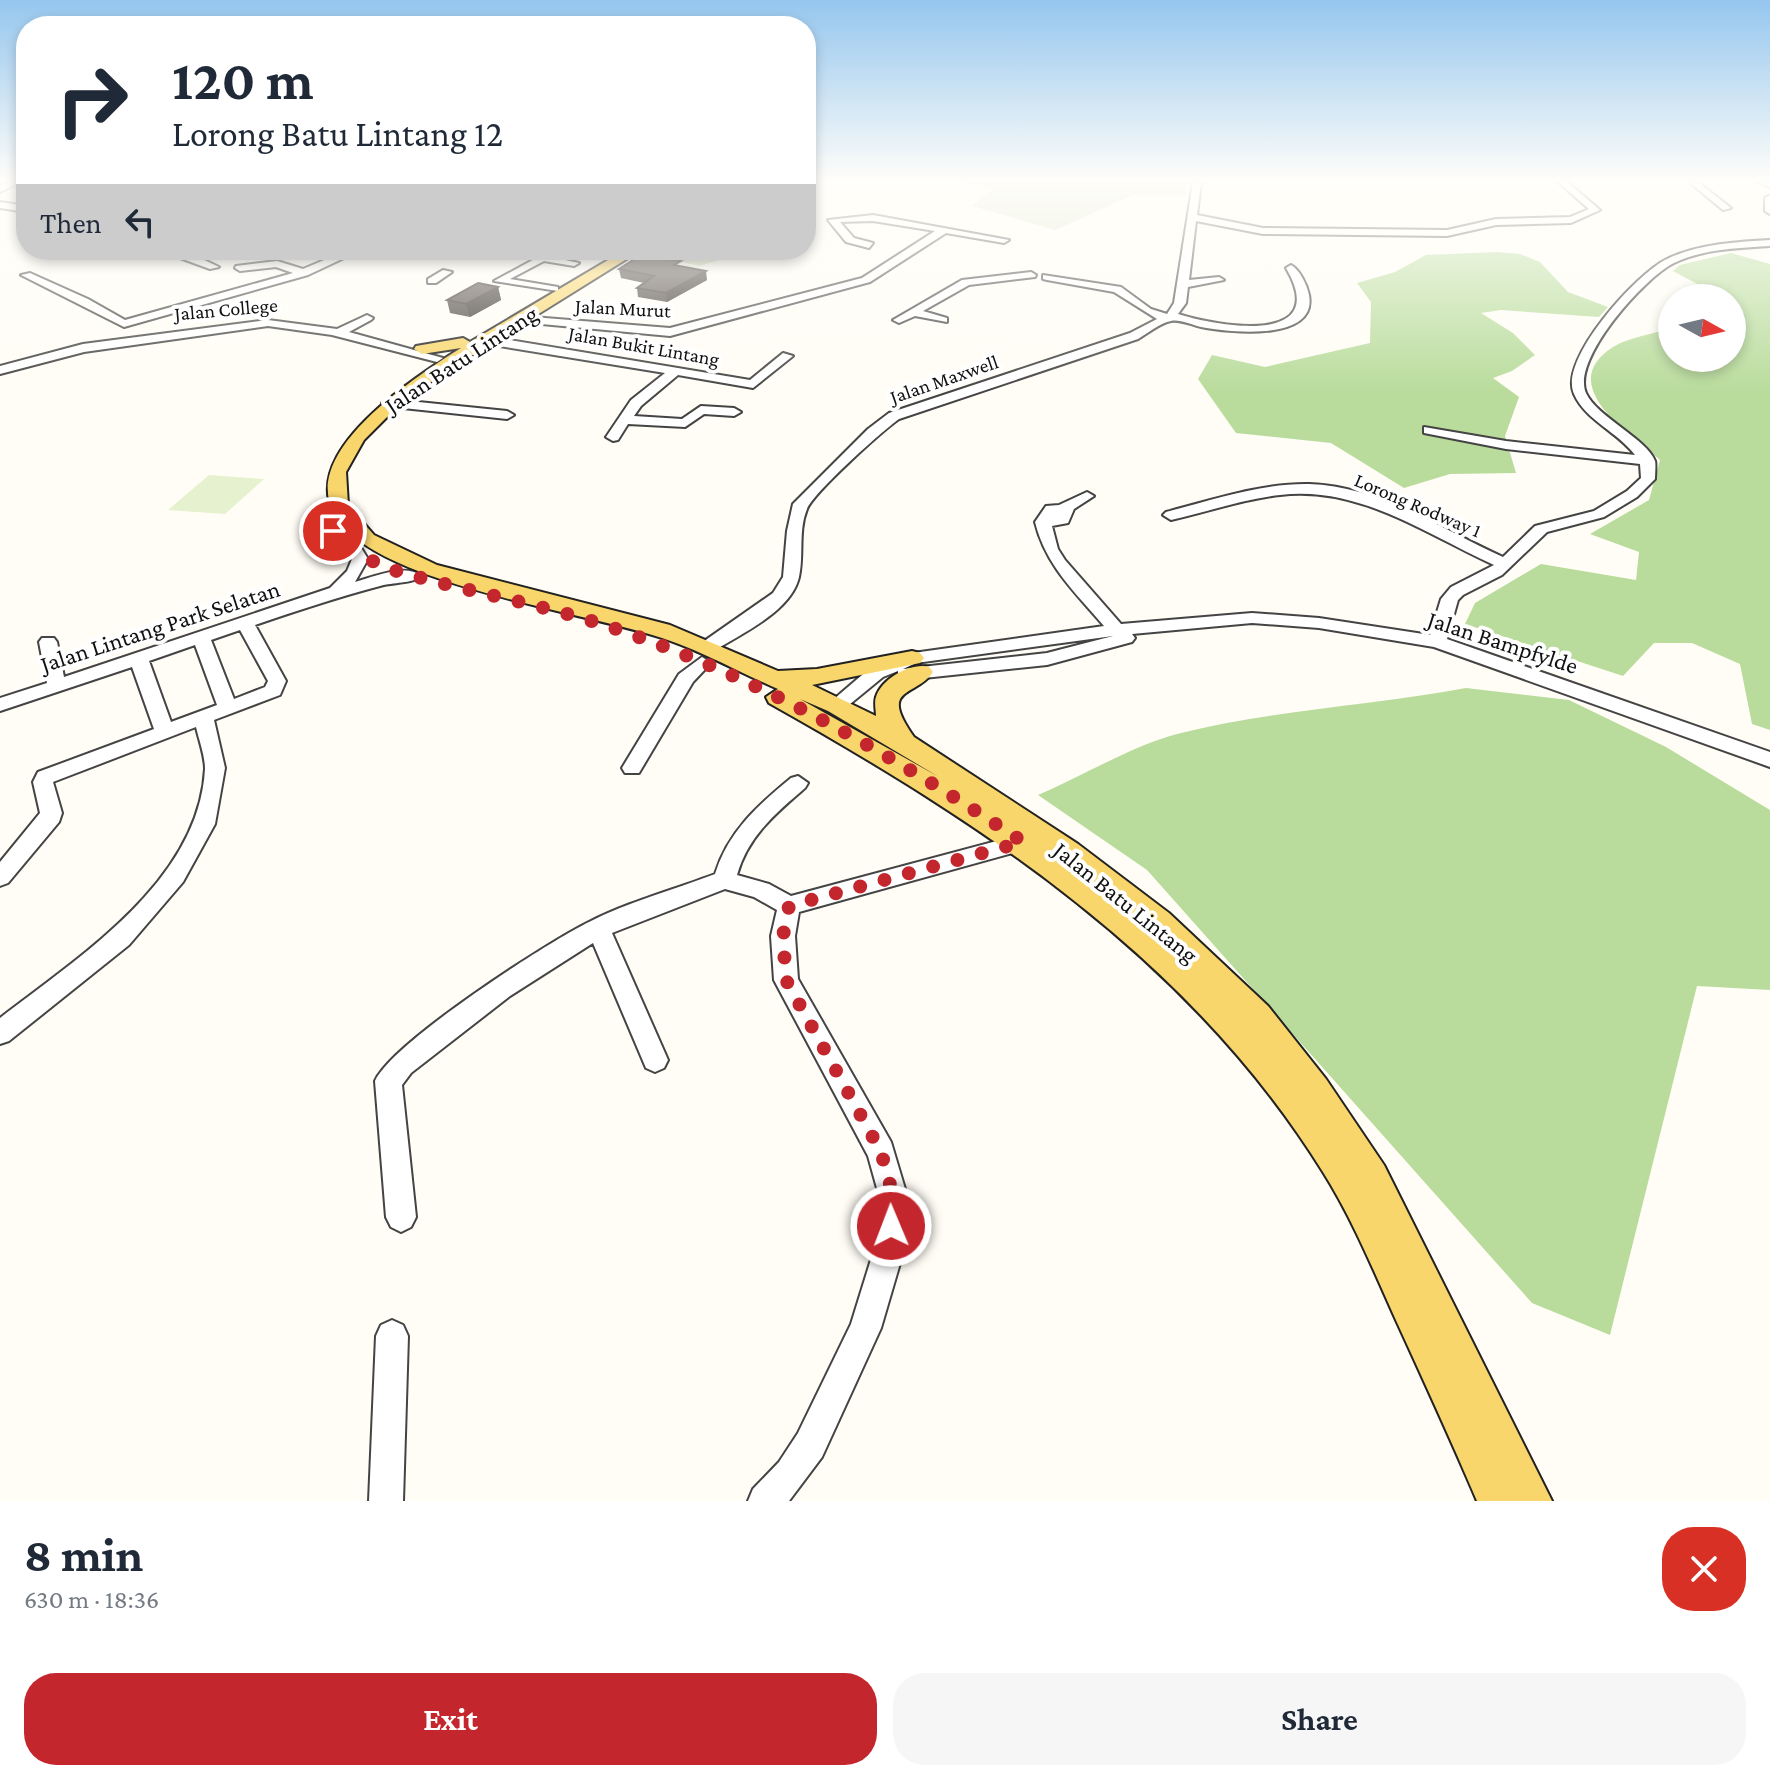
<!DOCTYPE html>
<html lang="en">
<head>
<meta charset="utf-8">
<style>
  :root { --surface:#fff; --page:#f6f6f7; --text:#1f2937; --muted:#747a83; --accent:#c4262e }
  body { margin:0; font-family:"Crimson Pro",serif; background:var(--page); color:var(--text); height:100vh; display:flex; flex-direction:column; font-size:30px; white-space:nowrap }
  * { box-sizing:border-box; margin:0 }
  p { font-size:26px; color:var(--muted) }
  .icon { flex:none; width:44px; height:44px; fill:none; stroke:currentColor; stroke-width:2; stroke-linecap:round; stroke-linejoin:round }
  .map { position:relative; height:1501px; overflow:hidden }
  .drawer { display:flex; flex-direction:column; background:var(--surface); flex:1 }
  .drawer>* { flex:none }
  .banner { position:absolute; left:16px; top:16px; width:800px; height:244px; border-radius:32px; box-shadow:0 4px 12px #0003; background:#fff; color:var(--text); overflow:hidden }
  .needle { width:52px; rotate:98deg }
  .buttons { position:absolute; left:1658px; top:284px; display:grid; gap:16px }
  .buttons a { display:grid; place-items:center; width:88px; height:88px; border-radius:50%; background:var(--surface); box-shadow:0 4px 12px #0003; font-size:40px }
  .pin { position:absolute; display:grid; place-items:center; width:68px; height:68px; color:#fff; margin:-34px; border:4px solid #fff; border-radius:50%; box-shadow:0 2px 8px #0007 }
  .me { position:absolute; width:88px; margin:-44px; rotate:359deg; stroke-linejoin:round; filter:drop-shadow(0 0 6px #0008) }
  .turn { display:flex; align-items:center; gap:28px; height:168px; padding:0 24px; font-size:36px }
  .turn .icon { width:104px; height:104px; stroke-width:2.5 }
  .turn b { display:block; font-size:56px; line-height:68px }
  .then { display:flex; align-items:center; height:76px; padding:0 24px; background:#0003; gap:16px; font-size:30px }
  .round { display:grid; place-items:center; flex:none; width:84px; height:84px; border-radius:32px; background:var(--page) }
  .headline { display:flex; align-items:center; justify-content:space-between; height:136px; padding:0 24px }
  h1 { font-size:48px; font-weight:700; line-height:60px }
  .action { display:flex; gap:16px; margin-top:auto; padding:16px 24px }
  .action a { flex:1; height:92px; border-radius:32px; background:var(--accent); color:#fff; font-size:32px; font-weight:700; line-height:92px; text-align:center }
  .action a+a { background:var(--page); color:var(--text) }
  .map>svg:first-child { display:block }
  .forest { fill:#b9dc9c }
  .cemetery { fill:#d9e3c4 }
  .pitch { fill:#e6f2cf }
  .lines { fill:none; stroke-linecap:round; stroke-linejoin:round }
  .minor-casing { stroke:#444; stroke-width:4 }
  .major-casing { stroke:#222; stroke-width:4 }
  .minor { fill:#fff; fill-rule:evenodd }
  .major { fill:#f9d66b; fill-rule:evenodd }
  .wall { fill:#4d4742 }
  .shaded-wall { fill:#3f3936 }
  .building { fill:#5a524d; stroke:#3f3936; stroke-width:2 }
  .route { stroke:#c4262e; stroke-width:14; stroke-dasharray:0 25.2 }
  .labels { text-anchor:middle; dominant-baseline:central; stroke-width:8; stroke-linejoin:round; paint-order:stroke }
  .far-street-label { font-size:20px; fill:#111; stroke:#fff }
  .street-label { font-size:24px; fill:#111; stroke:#fff }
</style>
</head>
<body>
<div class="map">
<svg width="1770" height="1501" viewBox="0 0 1770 1501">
  <rect width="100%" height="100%" fill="#fffdf5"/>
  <!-- forest -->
  <path class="forest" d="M1497,252L1520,254L1540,262L1568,292L1608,307L1599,317L1501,310L1481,313L1513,333L1535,355L1512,371L1493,378L1519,397L1505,436L1516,473L1450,474L1404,488L1331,443L1236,433L1198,379L1212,355L1265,367L1370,343L1371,302L1357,283L1395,272L1426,255Z
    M1731,253L1770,264V730L1752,724L1740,664L1692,643H1654L1623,676L1465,624L1475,603L1541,564L1636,580L1639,552L1590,534L1649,500L1660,460C1631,435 1553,385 1613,347C1629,337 1654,334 1672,328V358H1732V321L1738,314L1732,307V298H1723L1673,271L1680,265Z
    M1466,688L1569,700L1666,747L1770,810V990L1697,986L1610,1335L1532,1303L1147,870L1038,795C1080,777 1134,745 1177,734C1271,710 1370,706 1466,688Z"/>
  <!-- cemetery -->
  <path class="cemetery" d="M956,182H1187L1186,195H1133L1055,230L972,206L995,188Z
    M646,250H750L700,266L641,253Z"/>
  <!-- pitch -->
  <path class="pitch" d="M209,475L264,479L225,514L168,510Z"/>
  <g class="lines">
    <!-- minor casing -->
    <g class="minor-casing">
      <path id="minor" d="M10,182H21L0,192V186Z
        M1193,182H1201L1197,215L1263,228L1447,230L1496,219L1570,217L1589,209L1558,182H1567L1600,210L1571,223L1496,225L1447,236L1263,234L1196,221L1189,280L1219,277L1224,280L1188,287L1186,303L1178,314C1219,327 1332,346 1286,268L1291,265C1300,270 1307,285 1309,295C1318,343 1226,332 1201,327C1192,325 1179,319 1171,321C1160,323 1148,333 1138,339L899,419C881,432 814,492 807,509C798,531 804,555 799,577C791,612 740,634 712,652H700L697,648L700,644L773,593L783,577L787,531L793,504L868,429L889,413L1130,333L1157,319L1114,292L1047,280L1043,279V275L1121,287L1151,309L1167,314L1174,303Z
        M1689,182H1698L1731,208L1723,210Z
        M1759,182H1770V187Z
        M1770,195V214L1765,211V198Z
        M0,202L26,206V212L0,208Z
        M873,215L1009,240L1004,243L946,233L870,282L670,336L520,322L514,319L520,316L670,328L862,278L935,231L873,221L840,222L854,238L873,243L869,248L846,242L828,220Z
        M1770,240V246C1738,248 1703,249 1674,263C1645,277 1571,359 1586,393C1597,417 1647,439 1655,461C1656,464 1655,475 1655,479L1637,497L1604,517L1547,532L1502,575L1463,595L1458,600L1447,639L1770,752V767L1434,647L1319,628L1252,623L1132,634L1135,638L1132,642L1047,665L905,680L898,678V671L883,677L844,709L837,711L827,705L869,669L906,654L1104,626C1075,592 1046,566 1035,522L1046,506L1059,505L1087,492L1094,496L1074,509L1068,523L1052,526L1058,549L1065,560L1121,624L1252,613L1319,618L1430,635L1441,599L1451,587L1494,565C1426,534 1358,485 1280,495C1243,499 1207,512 1171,520L1163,515L1166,512C1212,500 1262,483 1309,484C1379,486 1441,529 1503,557L1535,526L1594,511L1627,491L1641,478L1640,464L1506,449L1424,433V427L1506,441L1635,455C1618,432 1586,421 1574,394C1558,360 1637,273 1667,259C1698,244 1736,242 1770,240ZM1113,636L1047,653L903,669L916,663Z
        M158,250H183L219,267L210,269Z
        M348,250H361L308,275L124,327L21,275L30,273L88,299L125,320L293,273L276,267L240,271L235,268L236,266L277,261L303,269Z
        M542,255L579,263L574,266L544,261L510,279L558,287V291L494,281Z
        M443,270L452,272L436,283H428V279Z
        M1031,272L1036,275L1035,277L969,285L923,311L947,318V322L915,316L899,323L893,320L962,280Z
        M367,315L373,318L371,320L349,332L443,358L437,362L332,335L268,326L84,352L0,374V366L83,344L268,320L337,329Z
        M485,336L750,380L783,353L793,356L753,388L678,375L641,406L634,416L682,419L701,406L734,408L741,412L734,416L704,414L685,427L628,424L618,440L613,441L606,437L631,400L665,373L481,343L479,340Z
        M389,399L507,411L514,415L507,419L384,406L382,403Z
        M354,544L360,546L368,559L355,582C373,577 406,563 421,576C412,584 393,582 380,586C338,597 296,611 255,625L286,681L280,695L214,720L225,768L215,824L183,882L129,945L9,1041L0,1044V1018C79,957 199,881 205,769C205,756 199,740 196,727L53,782L62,813L59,822L8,883L0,886V862L40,813L33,782L38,772L154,729L132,667L0,711V698L47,683L39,642L42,638H54L57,642L64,677L330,588L347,571L352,559L346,549ZM240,630L268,681L265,687L234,699L211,640ZM195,645L217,705L171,722L149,661Z
        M702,657L711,663L693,682L639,773H625L622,768L679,674Z
        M798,776L808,783L805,788C776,813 748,836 737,875L769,884L791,896L1023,834L1031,836L1034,842L1031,848L1023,850L799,912L795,936L798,979L891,1142L908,1199L903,1253L881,1328L822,1457L789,1501H748L753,1489L779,1462L798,1433L851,1324L873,1253L880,1199L868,1156L774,980L771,936L777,910L754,897L725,889L612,933L668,1060L664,1068L655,1072L646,1068L593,943L510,996L411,1073L402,1085L416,1217L411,1227L401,1232L391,1227L386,1217L375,1081C392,1043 546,943 589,922C628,902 673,890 715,874C728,832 757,806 791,778Z
        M392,1320L403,1325L408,1336L403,1501H369L376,1336L381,1325Z"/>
    </g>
    <!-- major casing -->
    <g class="major-casing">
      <path id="major" d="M625,250H641L439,376L397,407L364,440L346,472L348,505L374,535L437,565L670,625L778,671L817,669L912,651L920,653L924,658L920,663L812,685L876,716C876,711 874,702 876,697C882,678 912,662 929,667L933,672C915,698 878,686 914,737L1078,844L1169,913L1268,1006L1326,1079L1384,1165L1552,1501H1477C1451,1440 1423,1379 1395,1318C1373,1269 1352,1218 1323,1172C1191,959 983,823 769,703L766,697L778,689C736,671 693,646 649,634C476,586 141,548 461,348L422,354L414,349L416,346L463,338L470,342ZM800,699L828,711L939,777Z"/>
    </g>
    <!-- minor -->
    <use href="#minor" class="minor"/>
    <!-- major -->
    <use href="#major" class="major"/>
  </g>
  <!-- wall -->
  <path class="wall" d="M681,266L707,280L667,302L638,297L637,288L644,283L621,278L619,269Z
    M498,287L501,300L470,317L450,313L447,300Z"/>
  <!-- shaded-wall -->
  <path class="shaded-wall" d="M706,271L707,280L667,302L666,293Z
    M498,287L501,300L470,317L466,304Z"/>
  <!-- building -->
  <path class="building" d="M641,255L681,261L674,265L706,271L666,293L637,288L654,276L619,269Z
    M478,283L498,287L466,304L447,300Z"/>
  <!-- sky -->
  <linearGradient id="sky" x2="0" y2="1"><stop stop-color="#95c6ee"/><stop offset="0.46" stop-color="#fffefa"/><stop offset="1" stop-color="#fffefa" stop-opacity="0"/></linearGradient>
  <rect width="1770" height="392" fill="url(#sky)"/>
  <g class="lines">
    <!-- route -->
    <path class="route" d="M333,531L366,558L390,569C465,592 545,604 619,630C764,680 897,758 1023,842L789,906L783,936L786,980L881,1152L894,1199L891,1226"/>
  </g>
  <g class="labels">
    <!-- far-street labels -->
    <g class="far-street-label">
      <text transform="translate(623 308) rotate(3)">Jalan Murut</text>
      <text transform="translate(226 309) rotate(-5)">Jalan College</text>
      <text transform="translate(644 346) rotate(10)">Jalan Bukit Lintang</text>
      <text transform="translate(944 379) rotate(-19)">Jalan Maxwell</text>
      <text transform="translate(1418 505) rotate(23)">Lorong Rodway 1</text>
    </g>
    <!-- street labels -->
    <g class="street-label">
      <text transform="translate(461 359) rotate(-33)">Jalan Batu Lintang</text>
      <text transform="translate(160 626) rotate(-18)">Jalan Lintang Park Selatan</text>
      <text transform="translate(1503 642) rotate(18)">Jalan Bampfylde</text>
      <text transform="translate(1126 902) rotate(39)">Jalan Batu Lintang</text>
    </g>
  </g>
</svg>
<div class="buttons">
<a><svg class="needle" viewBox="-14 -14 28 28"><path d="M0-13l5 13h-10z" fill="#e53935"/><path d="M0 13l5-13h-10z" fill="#747a83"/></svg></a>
</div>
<div class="pin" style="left:333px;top:531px;background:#d93025"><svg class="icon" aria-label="arrive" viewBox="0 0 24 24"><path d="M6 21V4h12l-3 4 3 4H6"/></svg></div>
<svg class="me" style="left:891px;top:1226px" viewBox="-20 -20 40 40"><circle r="17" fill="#c4262e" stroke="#fff" stroke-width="3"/><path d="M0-11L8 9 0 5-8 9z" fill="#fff"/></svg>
<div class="banner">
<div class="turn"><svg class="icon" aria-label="right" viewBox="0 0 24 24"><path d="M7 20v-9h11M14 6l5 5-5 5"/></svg><div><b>120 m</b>Lorong Batu Lintang 12</div></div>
<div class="then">Then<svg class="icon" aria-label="left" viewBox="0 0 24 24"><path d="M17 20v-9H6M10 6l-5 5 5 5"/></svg></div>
</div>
</div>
<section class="drawer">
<div class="headline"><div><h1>8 min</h1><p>630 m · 18:36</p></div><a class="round" style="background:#d93025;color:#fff"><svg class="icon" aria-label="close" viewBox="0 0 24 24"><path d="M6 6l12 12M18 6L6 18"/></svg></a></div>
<div class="action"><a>Exit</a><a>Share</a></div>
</section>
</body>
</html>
